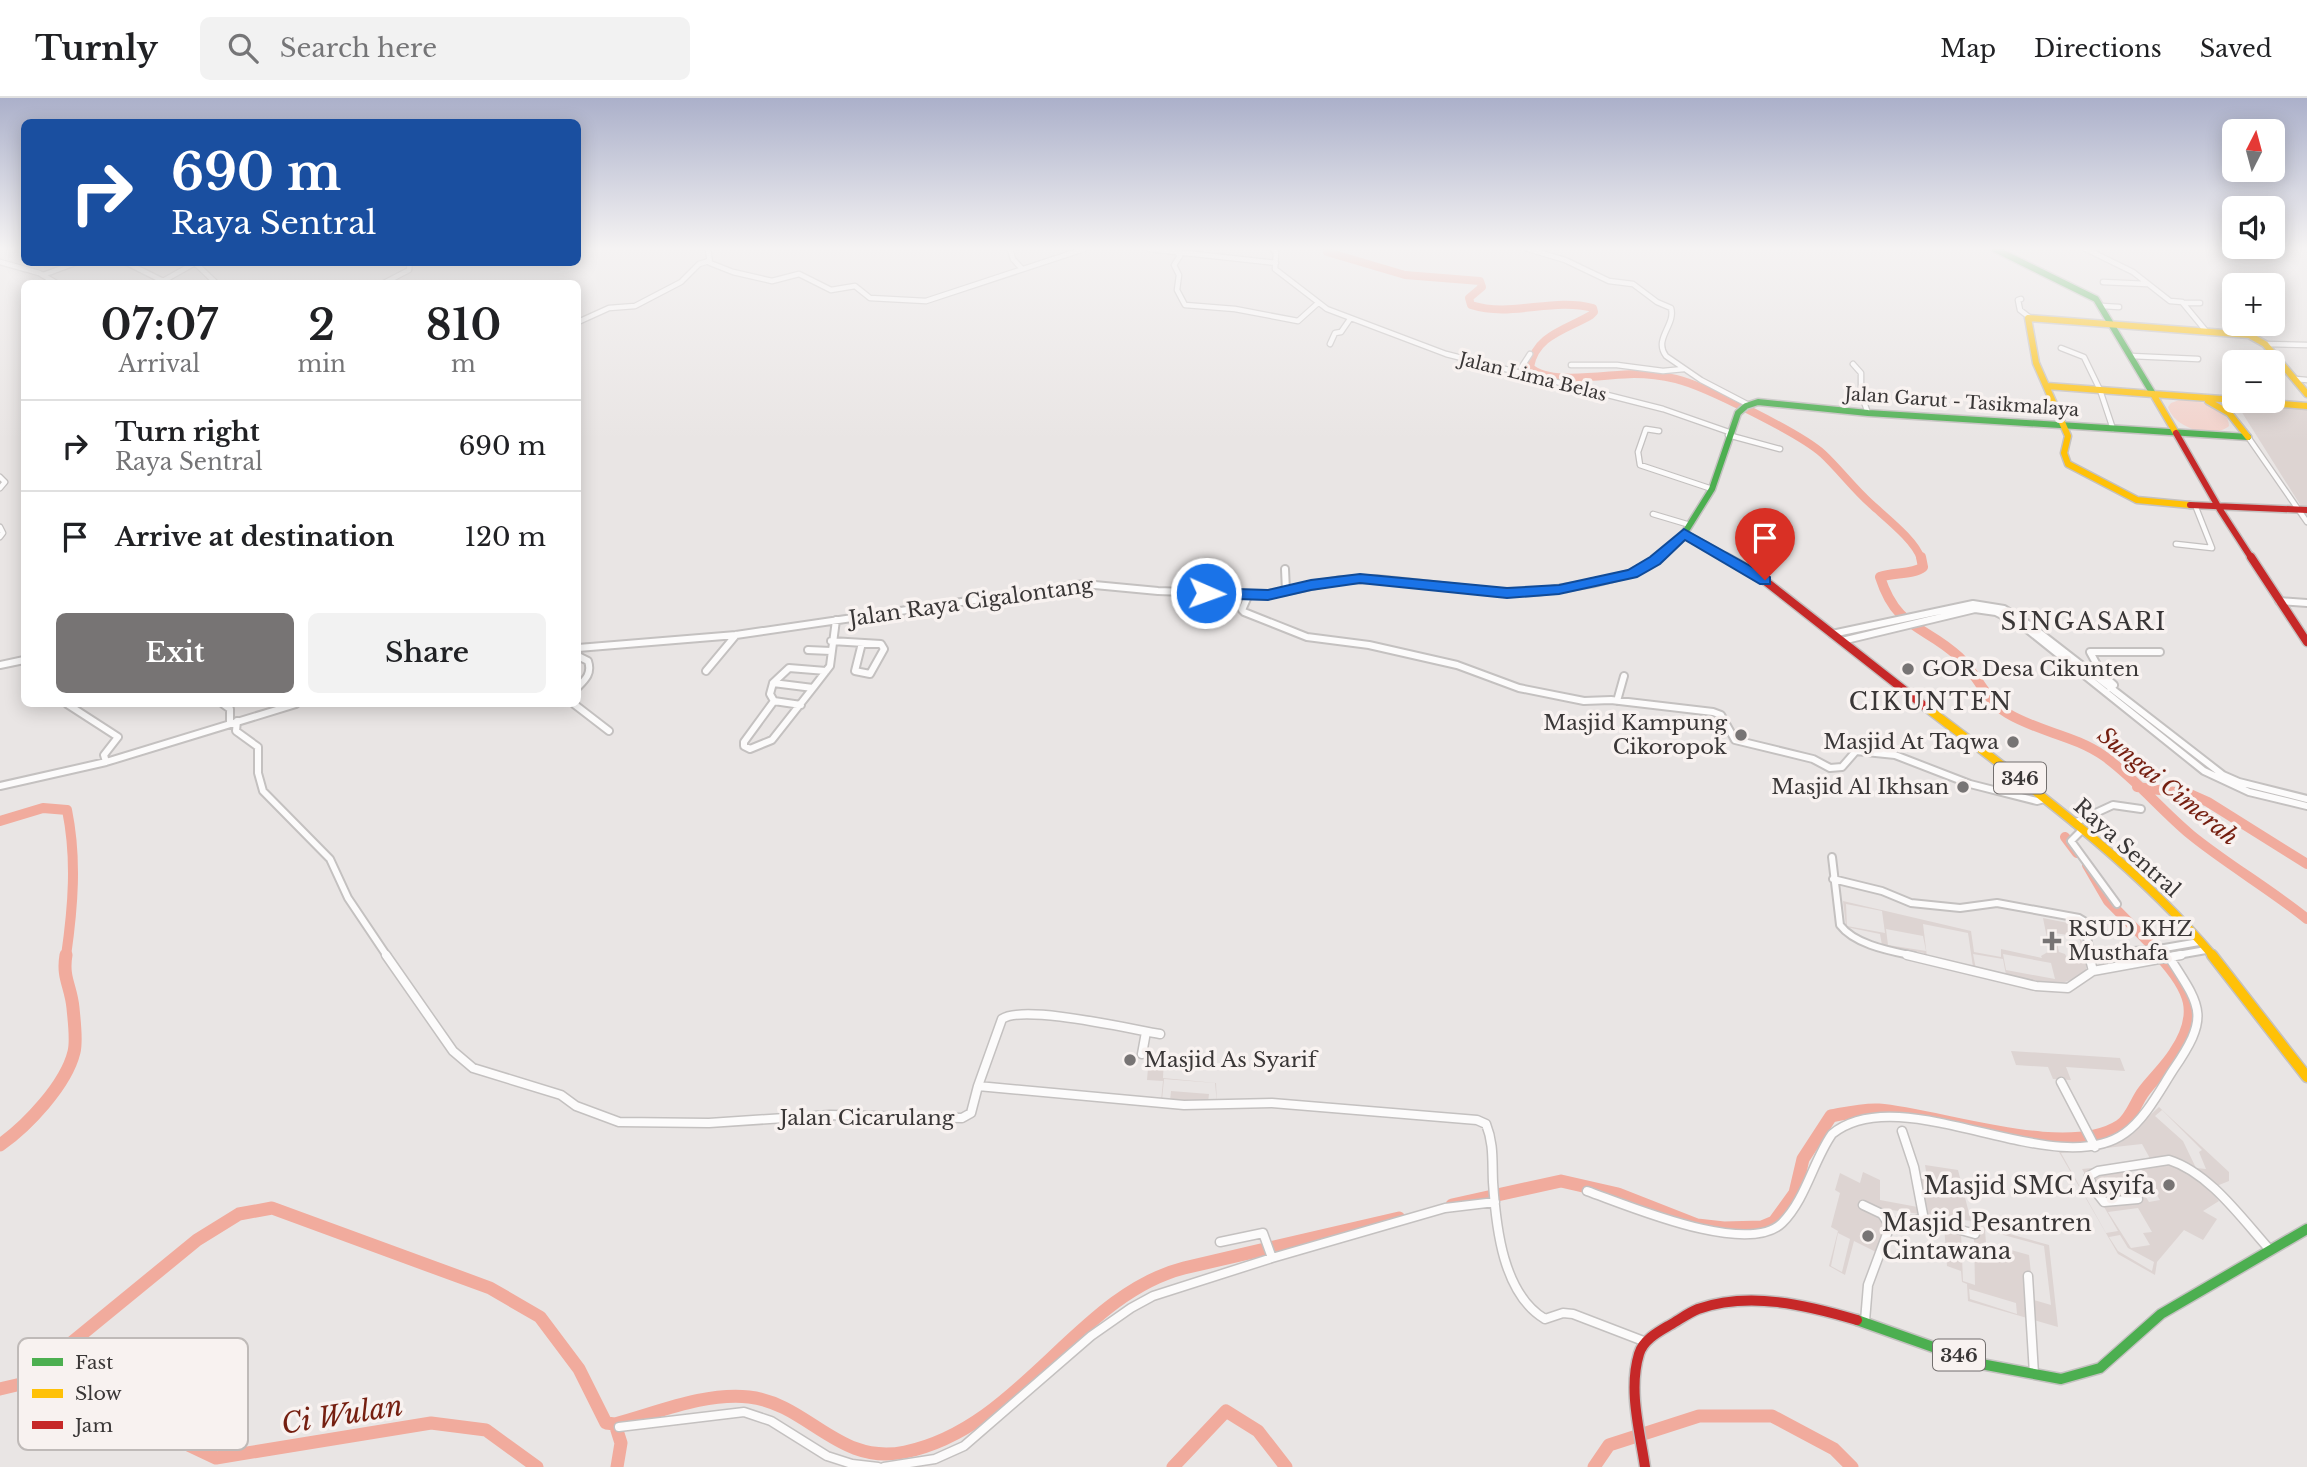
<!DOCTYPE html>
<html lang="en">
<head>
<meta charset="utf-8">
<style>
  :root { --surface:#fff; --page:#f2f2f2; --text:#202124; --muted:#757577; --line:#e0e0e0; --accent:#777474 }
  body { margin:0; font-family:"Libre Baskerville",serif; background:var(--page); color:var(--text); height:100vh; display:flex; flex-direction:column; font-size:26px; white-space:nowrap }
  * { box-sizing:border-box; margin:0 }
  p { font-size:23px; color:var(--muted) }
  .icon { flex:none; width:38px; height:38px; fill:none; stroke:currentColor; stroke-width:2; stroke-linecap:round; stroke-linejoin:round }
  .map { position:relative; flex:1; overflow:hidden }
  .side { position:absolute; left:21px; top:182px; width:560px; height:427px; display:flex; flex-direction:column; background:var(--surface); border-radius:10px; box-shadow:0 4px 18px #0003 }
  .side>* { flex:none }
  .hud { position:absolute; left:21px; top:21px; width:560px; height:147px; border-radius:10px; box-shadow:0 4px 18px #0003; background:#1a4fa0; color:#fff; overflow:hidden }
  .needle { width:46px; rotate:6deg }
  .controls { position:absolute; left:2222px; top:21px; display:grid; gap:14px }
  .controls a { display:grid; place-items:center; width:63px; height:63px; border-radius:10px; background:var(--surface); box-shadow:0 4px 18px #0003; font-size:35px }
  .pin { position:absolute; display:grid; place-items:center; width:60px; height:60px; color:#fff; margin:-72px -30px; border-radius:50% 50% 50% 0; rotate:-45deg; box-shadow:0 0 7px #0007 }
  .pin .icon { rotate:45deg }
  .me { position:absolute; width:77px; margin:-38px; rotate:92deg; stroke-linejoin:round; filter:drop-shadow(0 0 5px #0008) }
  .turn { display:flex; align-items:center; gap:24px; height:147px; padding:0 35px; font-size:32px }
  .turn .icon { width:91px; height:91px; stroke-width:2.5 }
  .turn b { display:block; font-size:49px; line-height:60px }
  .eta { display:flex; justify-content:space-evenly; align-items:center; height:119px; text-align:center }
  .eta b { font-size:42px; font-weight:600; line-height:49px }
  .button { display:flex; gap:14px; margin-top:auto; padding:14px 35px }
  .button a { flex:1; height:80px; border-radius:10px; background:var(--accent); color:#fff; font-size:28px; font-weight:600; line-height:80px; text-align:center }
  .button a+a { background:var(--page); color:var(--text) }
  ul { padding:0; list-style:none }
  li { display:flex; align-items:center; gap:21px; height:91px; padding:0 35px; border-top:2px solid var(--line) }
  li div { flex:1 }
  li b { display:block; font-size:26px }
  li em { font-style:normal }
  header { display:flex; align-items:center; gap:42px; box-sizing:border-box; height:98px; padding:0 35px; background:var(--surface); border-bottom:2px solid var(--line) }
  header strong { font-size:33px }
  nav { display:flex; gap:38px; margin-inline-start:auto; font-size:24px }
  .search { width:490px; height:63px; background:var(--page); display:flex; align-items:center; gap:18px; box-sizing:border-box; padding:0 24px; border-radius:10px; color:var(--muted); font-size:26px }
  .map>svg:first-child { display:block }
  .built { fill:#ddd4d2; fill-rule:evenodd }
  .green { fill:#f2d2cb }
  .lines { fill:none; stroke-linecap:round; stroke-linejoin:round }
  .river-far2 { stroke:#f1ab9d; stroke-width:8 }
  .river-far1 { stroke:#f1ab9d; stroke-width:10 }
  .river { stroke:#f1ab9d; stroke-width:13 }
  .street-far2-casing { stroke:#c4c1c0; stroke-width:7 }
  .street-far1-casing { stroke:#c4c1c0; stroke-width:10 }
  .street-casing { stroke:#c4c1c0; stroke-width:11 }
  .fast-far1-casing { stroke:#c4c1c0; stroke-width:9 }
  .fast-casing { stroke:#c4c1c0; stroke-width:13 }
  .slow-far2-casing { stroke:#c4c1c0; stroke-width:9 }
  .slow-far1-casing { stroke:#c4c1c0; stroke-width:11 }
  .slow-casing { stroke:#c4c1c0; stroke-width:13 }
  .jam-far2-casing { stroke:#c4c1c0; stroke-width:9 }
  .jam-far1-casing { stroke:#c4c1c0; stroke-width:11 }
  .jam-casing { stroke:#c4c1c0; stroke-width:13 }
  .street-far2 { stroke:#fcfbfb; stroke-width:4.5 }
  .street-far1 { stroke:#fcfbfb; stroke-width:6 }
  .street { stroke:#fcfbfb; stroke-width:8 }
  .fast-far1 { stroke:#4caf50; stroke-width:6 }
  .fast { stroke:#4caf50; stroke-width:10 }
  .slow-far2 { stroke:#ffc107; stroke-width:6 }
  .slow-far1 { stroke:#ffc107; stroke-width:8 }
  .slow { stroke:#ffc107; stroke-width:10 }
  .jam-far2 { stroke:#c62828; stroke-width:6 }
  .jam-far1 { stroke:#c62828; stroke-width:8 }
  .jam { stroke:#c62828; stroke-width:10 }
  .route { fill:#1a73e8; stroke:#114b97; stroke-width:2 }
  .poi-dot { fill:#777474; stroke:#f8f2f0; stroke-width:2.5 }
  .labels { text-anchor:middle; dominant-baseline:central; stroke-width:7; stroke-linejoin:round; paint-order:stroke }
  .far-street-label { font-size:18px; fill:#3a3737; stroke:#f8f2f0 }
  .shield { fill:#f8f2f0; stroke:#736f6e; stroke-width:2 }
  .shield-label { font-size:19px; font-weight:bold; fill:#3a3737 }
  .street-label { font-size:21px; fill:#3a3737; stroke:#f8f2f0 }
  .poi-label { font-size:21px; fill:#3a3737; stroke:#f8f2f0; text-anchor:start }
  .water-label { font-size:23px; font-style:italic; fill:#751f10; stroke:#f8f2f0 }
  .quarter-label { font-size:24px; letter-spacing:2px; fill:#3a3737; stroke:#f8f2f0 }
  .near-poi-label { font-size:24px; fill:#3a3737; stroke:#f8f2f0; text-anchor:end }
  .near-water-label { font-size:28px; font-style:italic; fill:#751f10; stroke:#f8f2f0 }
  .key { fill:#f8f2f0; stroke:#bfbab8; stroke-width:2 }
  .key-label { font-size:19px; fill:#3a3737 }
</style>
</head>
<body>
<header>
<strong>Turnly</strong>
<div class="search"><svg class="icon" aria-label="search" viewBox="0 0 24 24"><circle cx="10" cy="10" r="6"/><path d="M15 15l6 6"/></svg>Search here</div>
<nav><a>Map</a><a>Directions</a><a>Saved</a></nav>
</header>
<div class="map">
<svg width="2307" height="1369" viewBox="0 0 2307 1369">
  <rect width="100%" height="100%" fill="#e9e5e4"/>
  <!-- built -->
  <path class="built" d="M2236,305L2307,311V409L2301,408Z
    M1843,803L1971,833L1974,854L2001,859V851L2042,860L2041,858L2051,852L2049,850L2043,820L2078,827L2087,866L2086,873L2077,880L2059,886L2004,878L1925,862L1924,855L1882,847L1880,836L1846,829ZM1846,806L1882,813L1885,835L1847,828ZM1923,826L1968,835L1973,869L1927,859ZM1886,831L1923,838L1926,853L1888,847ZM2055,835L2079,839L2085,863L2067,860L2065,856L2059,854ZM1973,856L2003,861L2006,877L1976,871ZM2003,856L2051,865L2055,881L2006,872Z
    M2011,953L2120,960L2125,973L2066,969L2071,982L2053,981L2048,969L2016,967Z
    M1149,959L1164,960L1163,980L1216,985L1217,1007L1161,1003L1163,983L1147,982ZM1164,981L1215,985L1217,1006L1208,1005L1209,996L1171,993L1170,1003L1162,1002Z
    M2159,1009L2229,1074V1083L2209,1091L2219,1103L2203,1113L2217,1121L2203,1142L2184,1132L2157,1164L2155,1177L2118,1156L2059,1054L2121,1044ZM2162,1012L2202,1052L2199,1054L2206,1071L2196,1070L2183,1043L2155,1018ZM2142,1046L2152,1064L2082,1071L2118,1133L2106,1135L2061,1055ZM2141,1071L2160,1102L2149,1104L2142,1093L2134,1094L2130,1088L2138,1086L2130,1073ZM2138,1110L2152,1134L2143,1135L2150,1147L2131,1150L2108,1114ZM2120,1137L2128,1150L2154,1164L2152,1173L2118,1153L2109,1139Z
    M1925,1067L1958,1072L1971,1123L1884,1111L1883,1133L1878,1155L1854,1143L1845,1177L1829,1168L1838,1133L1831,1129L1840,1095L1835,1092L1840,1075L1860,1085L1863,1074L1880,1082V1102L1923,1110L1918,1078L1927,1079ZM1838,1135L1850,1141L1842,1174L1831,1168Z
    M1974,1126L2049,1147L2058,1229L1968,1203L1967,1186L1962,1184L1961,1173L1947,1168L1944,1127L1975,1137ZM1985,1132L2044,1148L2051,1207L2034,1202L2029,1157L1986,1145ZM1961,1134L1974,1138L1975,1187L1963,1183ZM1969,1191L2016,1205L2017,1216L1970,1201Z"/>
  <!-- green -->
  <path class="green" d="M2182,301C2199,303 2228,307 2229,328C2212,342 2174,330 2168,309L2171,305Z"/>
  <g class="lines">
    <!-- river-far2 -->
    <path class="river-far2" d="M1326,151L1327,154L1405,177L1480,183L1482,189L1469,200L1471,207C1512,220 1552,199 1593,210L1594,214L1591,217C1568,231 1535,237 1530,269C1549,288 1608,276 1634,276C1647,276 1663,278 1676,281C1705,288 1801,336 1823,356C1840,372 1854,391 1871,406C1885,419 1916,443 1921,461"/>
    <!-- river-far1 -->
    <path class="river-far1" d="M1921,459L1923,469C1913,477 1893,474 1880,479C1897,532 1925,527 1959,559C1978,577 1985,602 2007,615C2038,634 2074,637 2104,658C2136,681 2161,712 2191,737C2228,767 2270,791 2307,821
      M2137,689L2190,696L2208,704L2307,766
      M0,723L43,710L67,712C77,761 73,809 66,858
      M2065,739L2077,755
      M2087,767L2108,803L2162,858"/>
    <!-- river -->
    <path class="river" d="M0,1047C27,1028 66,987 74,954C77,942 74,922 73,910C71,888 62,880 66,857
      M1452,1107L1561,1083L1618,1096L1697,1127L1724,1130L1762,1129L1774,1124L1795,1095L1803,1061L1831,1018C1847,1015 1863,1011 1879,1012C1941,1017 2066,1063 2120,1028C2132,1020 2136,1003 2144,993C2154,980 2166,969 2175,955C2202,915 2191,891 2160,857
      M21,1286L197,1142L239,1116L272,1110L490,1190L540,1219L579,1271L606,1325L615,1326C657,1315 705,1294 749,1299C809,1306 838,1368 905,1354C1021,1330 1078,1197 1184,1170L1399,1120
      M0,1291L21,1286L113,1289L144,1326L216,1360L431,1325L486,1332L537,1369
      M615,1326L621,1345L617,1369
      M1173,1369L1226,1313L1258,1333L1286,1369
      M1594,1369L1609,1347L1699,1318H1772L1834,1351L1852,1369"/>
    <!-- street-far2 casing -->
    <g class="street-far2-casing">
      <path id="street-far2" d="M708,151L710,165L733,174L772,183L799,176L831,192L855,188L870,200L926,203L1084,151
        M1010,151L1013,161L1022,171
        M1149,151L1276,165
        M1272,151L1276,154L1275,171L1327,211L1446,256L1663,311L1729,334
        M1528,151L1565,162L1609,183L1633,186L1657,204L1671,210C1676,227 1653,241 1666,258L1701,282L1749,307
        M2086,151L2133,174L2170,203L2182,204L2206,233
        M1177,154L1180,158L1174,167L1179,177L1177,192L1185,207L1235,211L1298,223L1318,205
        M0,164L39,175L58,186
        M125,164L163,183L195,165
        M194,164L217,186
        M43,177L78,164
        M2103,184L2147,186
        M298,186H313
        M382,186L409,172L410,164
        M2021,201L2018,202L2020,212L2029,219
        M2184,205H2200
        M2102,208L2119,209
        M578,224L609,210L635,208L681,184L699,166L709,163
        M1330,246L1335,235L1341,234L1350,221
        M2265,246L2307,247
        M2061,250L2084,259L2100,292L2113,331
        M2243,257L2277,261
        M2131,258L2198,261
        M1853,266L1861,275V296L1868,315
        M1571,267H1617L1663,273L1684,271
        M1524,278L1521,270L1530,256
        M2296,281L2307,282
        M1659,333L1646,331L1638,354L1640,367L1712,391
        M1728,337L1780,351
        M2248,339L2307,424
        M0,379L5,384L0,390
        M1653,416L1690,427
        M0,429L3,435L0,439
        M2176,446L2212,450L2195,407
        M1658,461L1684,436"/>
    </g>
    <!-- street-far1 casing -->
    <g class="street-far1-casing">
      <path id="street-far1" d="M1285,471L1286,493
        M1249,496L1242,512L1244,514L1307,539L1369,547L1457,567L1519,590L1584,603L1611,602L1713,614L1721,617L1735,642L1813,661L1830,670L1842,669L1856,653L1895,657L1970,686L2037,703L2044,701
        M2279,503L2307,505
        M1832,536L1973,506L2004,511L2031,528L2223,677L2239,684L2307,701
        M831,543L881,546L884,551L870,576L855,573L862,545
        M1842,543L1975,511L1996,514L2022,527L2204,673L2249,694L2307,708
        M578,550L736,537L1084,486L1158,493L1268,497L1340,482L1377,481L1507,495L1537,494L1595,485L1632,475L1659,459
        M808,552L831,553
        M578,558L588,563C592,575 586,581 578,589
        M0,567L24,562
        M706,573L736,537
        M773,585L789,570L826,573
        M773,585L813,590L772,642L750,651L744,648V644L774,603L770,596Z
        M813,590L830,568L836,522
        M2110,590L2114,587L2102,576L2090,554H2160
        M774,603L801,607
        M1617,603L1624,578
        M67,606L118,639L104,657L106,664
        M223,606L230,611V625
        M574,606L609,633
        M237,623L236,633L258,649V675L263,693L330,761L348,800L387,858
        M0,688L106,664L296,606
        M2074,725L2113,707L2141,711
        M2082,732L2071,743L2117,806
        M1832,759L1840,827C1855,847 1891,853 1914,858
        M1833,781L1882,793L1911,805L1960,810L1997,805L2079,820L2084,823L2090,855
        M2089,858L2090,855L2153,852L2199,844
        M2172,858L2206,852"/>
    </g>
    <!-- street casing -->
    <g class="street-casing">
      <path id="street" d="M386,857L453,953L473,970L561,997L576,1008L619,1024L709,1025L830,1017L962,1020L971,1015L978,988L1184,1007L1272,1005L1477,1022L1486,1026C1494,1046 1492,1063 1493,1084C1496,1130 1503,1196 1545,1221L1563,1215L1573,1216L1646,1244
        M1907,857L2036,888L2068,890L2093,873L2089,857
        M2093,873L2181,857
        M1142,956L1146,934
        M2061,984L2095,1049
        M978,988L1002,921C1023,906 1130,931 1160,936
        M1902,1033L1914,1069L1924,1122
        M1587,1093C1627,1107 1747,1159 1782,1125C1806,1101 1813,1063 1832,1036C1902,979 2055,1086 2125,1035C2145,1021 2160,992 2173,972C2210,918 2202,910 2169,859
        M2138,1101L2104,1104L2093,1090L2089,1078L2098,1073L2169,1062C2210,1075 2242,1121 2270,1152
        M1863,1107L1882,1116L1888,1125L1887,1136L1868,1187L1865,1223
        M1888,1125L1921,1121L1975,1136
        M1220,1144L1263,1135L1272,1160L1445,1110L1495,1104
        M2028,1178L2034,1276
        M619,1329L744,1314L771,1323L827,1358L852,1366L878,1369
        M884,1369L935,1361L964,1348L1091,1238L1131,1210L1153,1198L1272,1160"/>
    </g>
    <!-- fast-far1 casing -->
    <g class="fast-far1-casing">
      <path id="fast-far1" d="M1995,151L2096,201L2153,296
        M1705,447L1684,436L1712,391L1738,315L1746,308L1758,304L1868,315L2248,339"/>
    </g>
    <!-- fast casing -->
    <g class="fast-casing">
      <path id="fast" d="M1857,1222L1981,1266L2061,1281L2100,1270L2161,1216L2307,1131"/>
    </g>
    <!-- slow-far2 casing -->
    <g class="slow-far2-casing">
      <path id="slow-far2" d="M2047,288L2153,296
        M2153,296L2235,302
        M2153,296L2176,335
        M2208,303L2229,315L2248,339
        M2244,303L2307,308
        M2190,407L2137,402L2068,366L2064,355L2068,338L2036,265L2028,220L2249,237L2265,246L2307,296"/>
    </g>
    <!-- slow-far1 casing -->
    <g class="slow-far1-casing">
      <path id="slow-far1" d="M1927,610C2027,687 2131,761 2213,858"/>
    </g>
    <!-- slow casing -->
    <g class="slow-casing">
      <path id="slow" d="M2212,857L2307,979"/>
    </g>
    <!-- jam-far2 casing -->
    <g class="jam-far2-casing">
      <path id="jam-far2" d="M2176,335L2219,410L2252,461
        M2190,407L2307,412
        M1705,447L1729,461"/>
    </g>
    <!-- jam-far1 casing -->
    <g class="jam-far1-casing">
      <path id="jam-far1" d="M1726,459L1755,475L1927,610
        M2251,459L2307,544"/>
    </g>
    <!-- jam casing -->
    <g class="jam-casing">
      <path id="jam" d="M1645,1369C1640,1334 1628,1292 1639,1256C1643,1242 1658,1234 1670,1227C1679,1222 1688,1215 1698,1211C1749,1193 1807,1207 1857,1222"/>
    </g>
    <!-- street-far2 -->
    <use href="#street-far2" class="street-far2"/>
    <!-- street-far1 -->
    <use href="#street-far1" class="street-far1"/>
    <!-- street -->
    <use href="#street" class="street"/>
    <!-- fast-far1 -->
    <use href="#fast-far1" class="fast-far1"/>
    <!-- fast -->
    <use href="#fast" class="fast"/>
    <!-- slow-far2 -->
    <use href="#slow-far2" class="slow-far2"/>
    <!-- slow-far1 -->
    <use href="#slow-far1" class="slow-far1"/>
    <!-- slow -->
    <use href="#slow" class="slow"/>
    <!-- jam-far2 -->
    <use href="#jam-far2" class="jam-far2"/>
    <!-- jam-far1 -->
    <use href="#jam-far1" class="jam-far1"/>
    <!-- jam -->
    <use href="#jam" class="jam"/>
  </g>
  <!-- sky -->
  <linearGradient id="sky" x2="0" y2="1"><stop stop-color="#abb0ca"/><stop offset="0.44" stop-color="#f5f3f3"/><stop offset="1" stop-color="#f5f3f3" stop-opacity="0"/></linearGradient>
  <rect width="2307" height="342" fill="url(#sky)"/>
  <!-- route -->
  <path class="route" d="M1684,431L1770,479V486H1760L1685,442L1660,466L1637,479L1559,496L1507,500L1360,485L1311,492L1268,502L1206,500L1199,495L1206,490L1268,492L1311,482L1360,476L1507,490L1559,487L1628,472L1650,459Z"/>
  <!-- markers -->
  <g class="poi-dot">
    <circle cx="1908" cy="571" r="7"/>
    <circle cx="1741" cy="637" r="7"/>
    <circle cx="2013" cy="644" r="7"/>
    <circle cx="1963" cy="689" r="7"/>
    <path d="M2048.5 832.5h7v7h7v7h-7v7h-7v-7h-7v-7h7z"/>
    <circle cx="1130" cy="962" r="7"/>
    <circle cx="2169" cy="1087" r="7"/>
    <circle cx="1868" cy="1138" r="7"/>
  </g>
  <g class="labels">
    <!-- far-street labels -->
    <g class="far-street-label">
      <text transform="translate(1533 279) rotate(14)">Jalan Lima Belas</text>
      <text transform="translate(1962 304) rotate(4)">Jalan Garut - Tasikmalaya</text>
    </g>
    <!-- shield labels -->
    <g class="shield">
      <rect x="1994" y="664.5" width="52" height="31" rx="5"/>
      <rect x="1933" y="1241.5" width="52" height="31" rx="5"/>
    </g>
    <g class="shield-label">
      <text x="2020" y="680">346</text>
      <text x="1959" y="1257">346</text>
    </g>
    <!-- street labels -->
    <g class="street-label">
      <text transform="translate(971 504) rotate(-8)">Jalan Raya Cigalontang</text>
      <text transform="translate(2127 750) rotate(42)">Raya Sentral</text>
      <text x="867" y="1020">Jalan Cicarulang</text>
    </g>
    <!-- poi labels -->
    <g class="poi-label">
      <text x="1922" y="571">GOR Desa Cikunten</text>
      <text x="1727" y="625" text-anchor="end">Masjid Kampung<tspan x="1727" dy="24">Cikoropok</tspan></text>
      <text x="1999" y="644" text-anchor="end">Masjid At Taqwa</text>
      <text x="1949" y="689" text-anchor="end">Masjid Al Ikhsan</text>
      <text x="2068" y="831">RSUD KHZ<tspan x="2068" dy="24">Musthafa</tspan></text>
      <text x="1144" y="962">Masjid As Syarif</text>
    </g>
    <!-- water labels -->
    <g class="water-label">
      <text transform="translate(2168 688) rotate(39)">Sungai Cimerah</text>
    </g>
    <!-- quarter labels -->
    <g class="quarter-label">
      <text x="2084" y="523">SINGASARI</text>
      <text x="1931" y="603">CIKUNTEN</text>
    </g>
    <!-- near-poi labels -->
    <g class="near-poi-label">
      <text x="2155" y="1087">Masjid SMC Asyifa</text>
      <text x="1882" y="1124" text-anchor="start">Masjid Pesantren<tspan x="1882" dy="28">Cintawana</tspan></text>
    </g>
    <!-- near-water labels -->
    <g class="near-water-label">
      <text transform="translate(342 1317) rotate(-9)">Ci Wulan</text>
    </g>
  </g>
  <!-- legend -->
  <rect x="18" y="1240" width="230" height="112" rx="10" class="key"/>
  <rect x="32" y="1260" width="31" height="8" fill="#4caf50"/>
  <rect x="32" y="1291" width="31" height="9" fill="#ffc107"/>
  <rect x="32" y="1323" width="31" height="8" fill="#c62828"/>
  <g class="key-label">
    <text x="75" y="1271">Fast</text>
    <text x="75" y="1302">Slow</text>
    <text x="75" y="1334">Jam</text>
  </g>
</svg>
<div class="controls">
<a><svg class="needle" viewBox="-14 -14 28 28"><path d="M0-13l5 13h-10z" fill="#e53935"/><path d="M0 13l5-13h-10z" fill="#757577"/></svg></a>
<a><svg class="icon" aria-label="sound" viewBox="0 0 24 24"><path d="M4 9h4l5-4v14l-5-4H4zM17 9q2 3 0 6"/></svg></a>
<a>+</a>
<a>−</a>
</div>
<div class="pin" style="left:1765px;top:482px;background:#d93025"><svg class="icon" aria-label="arrive" viewBox="0 0 24 24"><path d="M6 21V4h12l-3 4 3 4H6"/></svg></div>
<svg class="me" style="left:1206px;top:495px" viewBox="-20 -20 40 40"><circle r="17" fill="#1a73e8" stroke="#fff" stroke-width="3"/><path d="M0-11L8 9 0 5-8 9z" fill="#fff"/></svg>
<div class="hud">
<div class="turn"><svg class="icon" aria-label="right" viewBox="0 0 24 24"><path d="M7 20v-9h11M14 6l5 5-5 5"/></svg><div><b>690 m</b>Raya Sentral</div></div>
</div>
<section class="side">
<div class="eta">
<div><b>07:07</b><p>Arrival</p></div>
<div><b>2</b><p>min</p></div>
<div><b>810</b><p>m</p></div>
</div>
<ul>
<li><svg class="icon" aria-label="right" viewBox="0 0 24 24"><path d="M7 20v-9h11M14 6l5 5-5 5"/></svg><div><b>Turn right</b><p>Raya Sentral</p></div><em>690 m</em></li>
<li><svg class="icon" aria-label="arrive" viewBox="0 0 24 24"><path d="M6 21V4h12l-3 4 3 4H6"/></svg><div><b>Arrive at destination</b></div><em>120 m</em></li>
</ul>
<div class="button"><a>Exit</a><a>Share</a></div>
</section>
</div>
</body>
</html>
